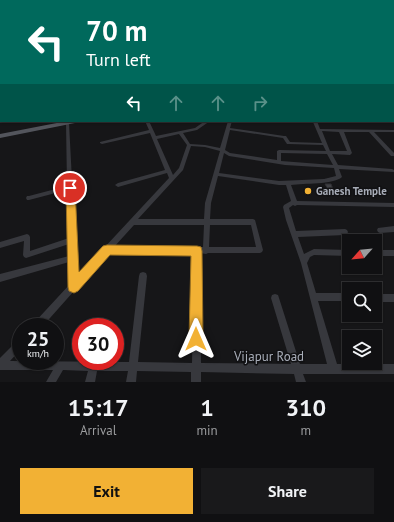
<!DOCTYPE html>
<html lang="en">
<head>
<meta charset="utf-8">
<style>
  :root { --surface:#101012; --page:#19191b; --text:#f1f3f6; --muted:#9c9d9f; --line:#303032; --accent:#f2b134 }
  body { margin:0; font-family:"PT Sans",sans-serif; background:var(--page); color:var(--text); height:100vh; display:flex; flex-direction:column; font-size:15px; white-space:nowrap }
  * { box-sizing:border-box; margin:0 }
  p { font-size:13px; color:var(--muted) }
  .icon { flex:none; width:22px; height:22px; fill:none; stroke:currentColor; stroke-width:2; stroke-linecap:round; stroke-linejoin:round }
  .map { position:relative; height:382px; overflow:hidden }
  .panel { display:flex; flex-direction:column; background:var(--surface); flex:1 }
  .panel>* { flex:none }
  .banner { position:absolute; left:0px; top:0px; width:394px; height:122px; box-shadow:0 1px 3px #0004,0 0 0 1px var(--line); background:#00695c; color:#fff; overflow:hidden }
  .needle { width:26px; rotate:243deg }
  .controls { position:absolute; left:342px; top:234px; display:grid; gap:8px }
  .controls a { display:grid; place-items:center; width:40px; height:40px; border-radius:0px; background:var(--surface); box-shadow:0 1px 3px #0004,0 0 0 1px var(--line); font-size:20px }
  .speed { position:absolute; left:12px; top:318px; display:flex; gap:8px; font-size:20px; font-weight:700; text-align:center }
  .speed>* { display:grid; place-content:center; width:52px; height:52px; border-radius:50%; background:var(--surface); box-shadow:0 1px 3px #0004,0 0 0 1px var(--line); line-height:1 }
  .speed small { font-size:10px; font-weight:400 }
  .speed .limit { border:6px solid #d22; background:#fff; color:#111 }
  .pin { position:absolute; display:grid; place-items:center; width:34px; height:34px; color:#fff; margin:-17px; border:2px solid #fff; border-radius:50%; box-shadow:0 1px 4px #0007 }
  .me { position:absolute; width:44px; margin:-22px; rotate:0deg; stroke-linejoin:round; filter:drop-shadow(0 0 3px #0008) }
  .turn { display:flex; align-items:center; gap:14px; height:84px; padding:0 20px; font-size:18px }
  .turn .icon { width:52px; height:52px; stroke-width:2.5 }
  .turn b { display:block; font-size:28px; line-height:34px }
  .lanes { display:flex; align-items:center; height:38px; padding:0 20px; background:#0003; justify-content:center; gap:20px; direction:ltr }
  .lanes .off { opacity:.35 }
  .eta { display:flex; justify-content:space-evenly; align-items:center; height:68px; text-align:center }
  .eta b { font-size:24px; font-weight:700; line-height:28px }
  .action { display:flex; gap:8px; margin-top:auto; padding:8px 20px }
  .action a { flex:1; height:46px; border-radius:0px; background:var(--accent); color:#111; font-size:16px; font-weight:700; line-height:46px; text-align:center }
  .action a+a { background:var(--page); color:var(--text) }
  .map>svg:first-child { display:block }
  .building { fill:#404145; stroke:#303034 }
  .lines { fill:none; stroke-linecap:round; stroke-linejoin:round }
  .minor { fill:#37383d; fill-rule:evenodd }
  .major { fill:#53555c; fill-rule:evenodd }
  .route { fill:#f2b134; stroke:#9d7322 }
  .poi-dot { fill:#f2b134; stroke:#111113; stroke-width:1.5 }
  .labels { text-anchor:middle; dominant-baseline:central; stroke-width:3; stroke-linejoin:round; paint-order:stroke }
  .poi-label { font-size:11px; font-weight:bold; fill:#a8adb8; stroke:#111113; text-anchor:start }
  .near-street-label { font-size:13px; fill:#a8adb8; stroke:#111113 }
</style>
</head>
<body>
<div class="map">
<svg width="394" height="382" viewBox="0 0 394 382">
  <rect width="100%" height="100%" fill="#161618"/>
  <!-- building -->
  <path class="building" d="M325,184H331L334,192L329,191Z"/>
  <g class="lines">
    <!-- minor -->
    <path class="minor" d="M393,71H394V73H393Z
      M0,72H1V74H0Z
      M393,76H394V79H393Z
      M0,77H1V80H0Z
      M0,91H1V94H0Z
      M393,110H394V112H393Z
      M145,121H149L156,136L195,128L205,121H210L197,130L183,133L190,144L205,145L220,148L228,121H232L230,128L284,136H286L290,142L322,143L313,122H296L294,121H317L320,129L394,130V132H374L394,153V156H391L369,132H344L352,153L350,155L332,154L338,165L392,169L394,170V172L339,169L342,177C333,185 304,183 291,185L297,201L394,203V207L297,205L295,206L293,205L289,208L296,231L345,229L347,230L348,232L347,234L345,235L298,237L304,254L314,249L349,250V256L314,255L310,257L307,263L316,293H349V301H318L337,364H394V374H303L306,382H296L294,374L201,372V382H191V372L137,371L136,382H126L128,371H97L95,382H85L88,371L63,370L56,382H46L53,370H0V358L18,340L21,339V349L10,361L129,362L139,276L140,273L143,272L146,273L147,276L138,362L192,363L194,253H108L78,287L77,290L74,291L42,327H32L33,324L70,284L69,262L0,282V274L69,256V244L26,258L24,257L23,255L24,241L0,248V242L27,234L29,235L30,237V251L69,238L67,190L29,200H27L26,198L27,196H29L67,186L66,122H68L69,123L75,238L76,240L75,242L77,277L169,178L167,173L118,187L115,185L118,183L165,170L150,133L102,144L100,143V142L149,130ZM230,130L283,138L287,144H289L323,145L326,151L279,150L277,151V160L230,153L225,150ZM322,131L339,132L347,151H330ZM179,134L187,145L179,168L173,175L157,139ZM191,146L205,147L220,151L205,203L204,219H138L183,170ZM224,153L229,156L285,165L334,168L336,176L324,179L279,181L219,173ZM281,153L327,154L333,165L281,161ZM218,176L279,185H286L291,201L284,205L283,207L286,220L301,263L327,364H300L279,298L278,295L275,294L272,295L271,298L291,364L201,363L200,253L206,254L208,253H260L262,252L263,250L255,220L253,219H210L211,203ZM134,225H204L203,247H114ZM210,225H251L256,247H209Z
      M394,226V232L380,233L378,232L377,230L378,228Z
      M375,250H394V256H375Z
      M375,294H394V302H375Z"/>
    <!-- major -->
    <path class="major" d="M393,82H394V84H393Z
      M67,121H78L75,123L0,138V134Z"/>
  </g>
  <!-- sky -->
  <linearGradient id="sky" x2="0" y2="1"><stop stop-color="#0c0c0d"/><stop offset="0.56" stop-color="#363c48"/><stop offset="1" stop-color="#363c48" stop-opacity="0"/></linearGradient>
  <rect width="394" height="121" fill="url(#sky)"/>
  <!-- route -->
  <path class="route" d="M70,184L75,188L79,272L103,246L107,245L197,246L201,247L202,251L203,339L201,344L196,346L191,344L189,339L191,256L110,255L78,291L74,293L69,291L68,287L66,188Z"/>
  <!-- markers -->
  <circle class="poi-dot" cx="308" cy="191" r="4"/>
  <g class="labels">
    <!-- poi labels -->
    <g class="poi-label">
      <text x="316" y="191">Ganesh Temple</text>
    </g>
    <!-- near-street labels -->
    <g class="near-street-label">
      <text x="269" y="356">Vijapur Road</text>
    </g>
  </g>
</svg>
<div class="controls">
<a><svg class="needle" viewBox="-14 -14 28 28"><path d="M0-13l5 13h-10z" fill="#e53935"/><path d="M0 13l5-13h-10z" fill="#9c9d9f"/></svg></a>
<a><svg class="icon" aria-label="search" viewBox="0 0 24 24"><circle cx="10" cy="10" r="6"/><path d="M15 15l6 6"/></svg></a>
<a><svg class="icon" aria-label="layers" viewBox="0 0 24 24"><path d="M12 4l9 5-9 5-9-5zM3 14l9 5 9-5"/></svg></a>
</div>
<div class="speed"><div>25<small>km/h</small></div><div class="limit">30</div></div>
<div class="pin" style="left:70px;top:188px;background:#d93025"><svg class="icon" aria-label="arrive" viewBox="0 0 24 24"><path d="M6 21V4h12l-3 4 3 4H6"/></svg></div>
<svg class="me" style="left:196px;top:339px" viewBox="-20 -20 40 40"><path d="M0-17L14 15 0 8-14 15z" fill="#f2b134" stroke="#fff" stroke-width="4"/></svg>
<div class="banner">
<div class="turn"><svg class="icon" aria-label="left" viewBox="0 0 24 24"><path d="M17 20v-9H6M10 6l-5 5 5 5"/></svg><div><b>70 m</b>Turn left</div></div>
<div class="lanes"><svg class="icon" aria-label="left" viewBox="0 0 24 24"><path d="M17 20v-9H6M10 6l-5 5 5 5"/></svg><svg class="icon off" aria-label="ahead" viewBox="0 0 24 24"><path d="M12 20V5M6 11l6-6 6 6"/></svg><svg class="icon off" aria-label="ahead" viewBox="0 0 24 24"><path d="M12 20V5M6 11l6-6 6 6"/></svg><svg class="icon off" aria-label="right" viewBox="0 0 24 24"><path d="M7 20v-9h11M14 6l5 5-5 5"/></svg></div>
</div>
</div>
<section class="panel">
<div class="eta">
<div><b>15:17</b><p>Arrival</p></div>
<div><b>1</b><p>min</p></div>
<div><b>310</b><p>m</p></div>
</div>
<div class="action"><a>Exit</a><a>Share</a></div>
</section>
</body>
</html>
